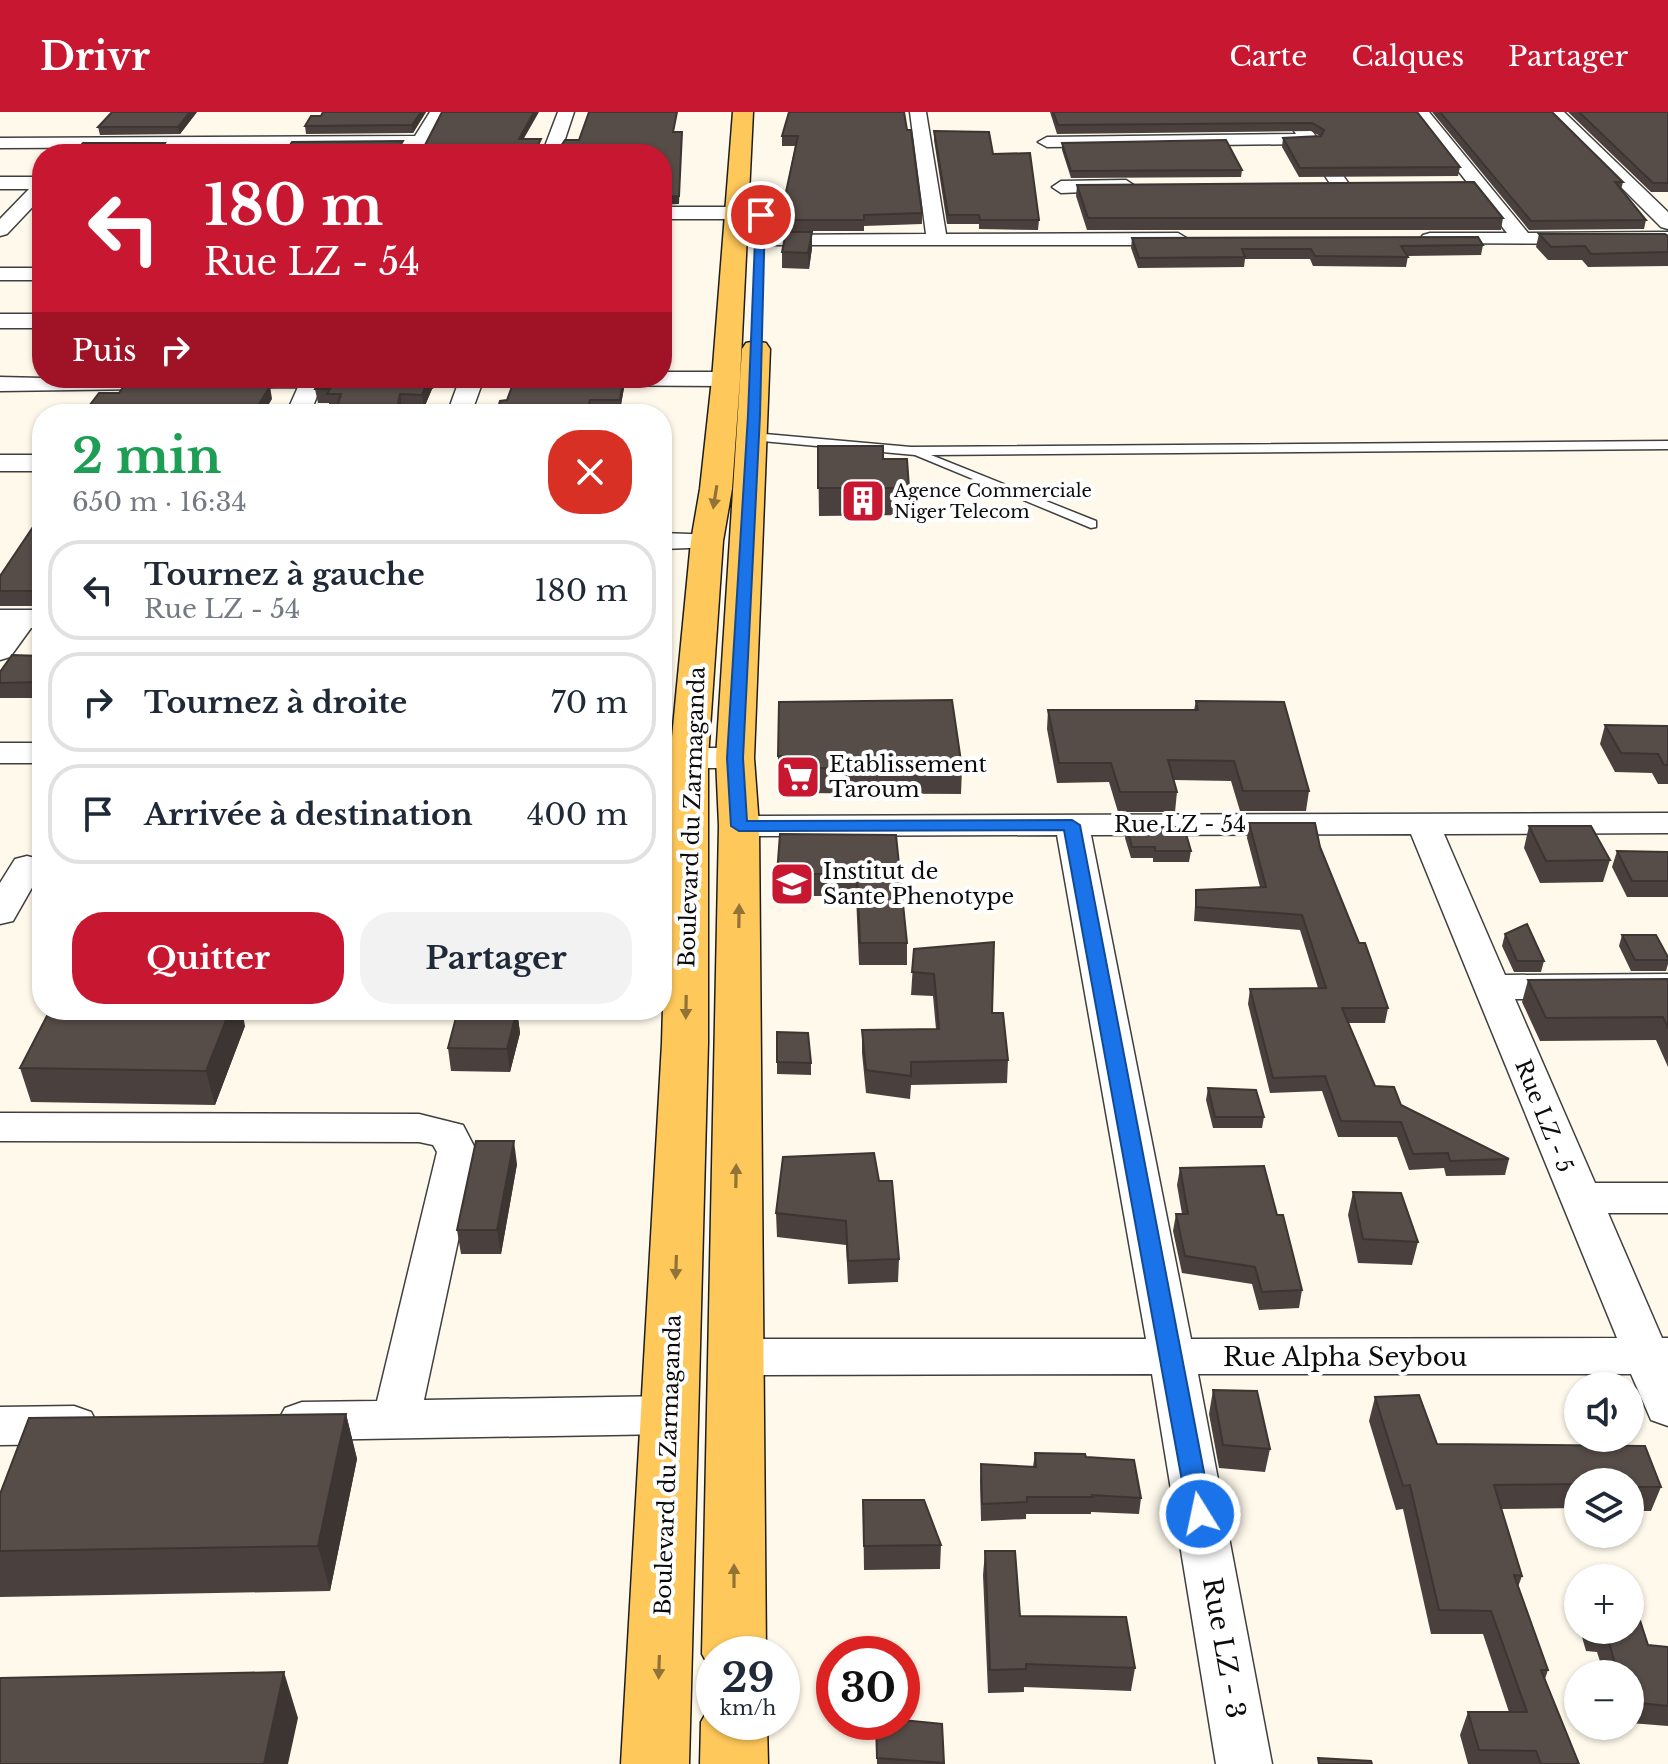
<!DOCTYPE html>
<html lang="fr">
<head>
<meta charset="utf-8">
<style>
  :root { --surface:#fff; --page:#f2f2f3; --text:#1f2937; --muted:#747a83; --line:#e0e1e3; --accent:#c81831 }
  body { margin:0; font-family:"Libre Baskerville",serif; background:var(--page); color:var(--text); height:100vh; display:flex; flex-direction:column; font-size:30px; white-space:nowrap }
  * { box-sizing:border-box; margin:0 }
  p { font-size:26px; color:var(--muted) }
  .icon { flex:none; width:44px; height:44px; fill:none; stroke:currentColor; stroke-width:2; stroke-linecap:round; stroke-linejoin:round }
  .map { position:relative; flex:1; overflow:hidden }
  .sheet { position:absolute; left:32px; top:292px; width:640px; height:616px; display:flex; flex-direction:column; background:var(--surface); border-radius:32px; box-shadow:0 2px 6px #0004 }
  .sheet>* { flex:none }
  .top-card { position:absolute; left:32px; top:32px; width:640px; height:244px; border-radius:32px; box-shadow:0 2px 6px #0004; background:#c81831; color:#fff; overflow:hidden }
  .controls { position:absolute; left:1564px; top:1260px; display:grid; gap:16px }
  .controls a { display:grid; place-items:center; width:80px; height:80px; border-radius:50%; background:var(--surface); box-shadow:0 2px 6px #0004; font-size:40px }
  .speed { position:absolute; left:696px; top:1524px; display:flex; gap:16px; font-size:40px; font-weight:700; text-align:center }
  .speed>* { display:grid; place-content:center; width:104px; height:104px; border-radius:50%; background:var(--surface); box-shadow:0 2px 6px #0004; line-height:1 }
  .speed small { font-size:20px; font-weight:400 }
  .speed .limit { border:12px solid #d22; background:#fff; color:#111 }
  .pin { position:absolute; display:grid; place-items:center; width:68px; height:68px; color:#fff; margin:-34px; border:4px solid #fff; border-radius:50%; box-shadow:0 2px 8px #0007 }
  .me { position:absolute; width:88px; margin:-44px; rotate:350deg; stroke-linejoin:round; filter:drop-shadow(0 0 6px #0008) }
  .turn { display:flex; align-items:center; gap:28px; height:168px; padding:0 40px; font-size:36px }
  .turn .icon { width:104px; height:104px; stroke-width:2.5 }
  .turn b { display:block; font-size:56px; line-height:68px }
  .then { display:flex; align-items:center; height:76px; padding:0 40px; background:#0003; gap:16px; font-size:30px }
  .round { display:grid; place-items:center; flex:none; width:84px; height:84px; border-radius:32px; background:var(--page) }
  .headline { display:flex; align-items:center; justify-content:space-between; height:136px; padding:0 40px }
  h1 { font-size:48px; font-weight:800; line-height:60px; color:#1e9e55 }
  .action { display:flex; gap:16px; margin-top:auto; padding:16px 40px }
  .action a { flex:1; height:92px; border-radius:32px; background:var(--accent); color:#fff; font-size:32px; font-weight:800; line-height:92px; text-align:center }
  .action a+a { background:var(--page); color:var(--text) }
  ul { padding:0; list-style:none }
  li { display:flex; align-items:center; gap:24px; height:100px; margin:0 16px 12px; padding:0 24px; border:4px solid var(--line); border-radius:32px }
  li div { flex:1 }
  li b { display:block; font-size:30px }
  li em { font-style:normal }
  header { display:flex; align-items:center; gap:48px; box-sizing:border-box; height:112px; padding:0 40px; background:var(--accent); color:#fff }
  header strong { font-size:38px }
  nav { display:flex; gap:44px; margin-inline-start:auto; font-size:28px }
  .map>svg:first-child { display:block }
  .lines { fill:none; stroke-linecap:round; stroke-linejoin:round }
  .lane-casing { stroke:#3f3f3f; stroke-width:3 }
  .street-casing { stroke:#3f3f3f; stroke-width:3 }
  .primary-casing { stroke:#1d1d1d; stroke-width:3 }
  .lane { fill:#fff; fill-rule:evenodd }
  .street { fill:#fff; fill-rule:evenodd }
  .primary { fill:#ffc85b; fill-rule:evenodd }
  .wall { fill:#4a413e }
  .shaded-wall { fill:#3c3532 }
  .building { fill:#564c48; stroke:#3c3532; stroke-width:2 }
  .oneway { fill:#927337 }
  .route { fill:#1a73e8; stroke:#114b97; stroke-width:2 }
  .labels { text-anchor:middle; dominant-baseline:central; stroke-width:8; stroke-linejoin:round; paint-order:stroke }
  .far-poi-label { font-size:18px; fill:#0c0c0c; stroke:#fff; text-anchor:start }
  .poi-label { font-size:22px; fill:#0c0c0c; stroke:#fff; text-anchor:start }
  .street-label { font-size:22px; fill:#0c0c0c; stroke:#fff }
  .near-street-label { font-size:26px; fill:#0c0c0c; stroke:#fff }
</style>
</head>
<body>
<header>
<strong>Drivr</strong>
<nav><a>Carte</a><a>Calques</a><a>Partager</a></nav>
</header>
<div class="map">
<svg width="1668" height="1652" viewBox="0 0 1668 1652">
  <rect width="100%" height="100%" fill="#fff9eb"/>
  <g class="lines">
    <!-- lane casing -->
    <g class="lane-casing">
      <path id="lane" d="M743,320L911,335L1668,329V337L931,343L1096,409V415L1091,416L915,343L739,327V321Z"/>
    </g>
    <!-- street casing -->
    <g class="street-casing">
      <path id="street" d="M430,0H446L422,42H404L409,34L0,36V26L415,24Z
        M558,0H574L560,42H542Z
        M910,0H926L946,122L1178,121L1188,127L1178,133H753L750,129L760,123L926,122Z
        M1282,0H1299L1349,72L1347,76H1333L1304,32L1047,35L1038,30L1047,25L1296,22Z
        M1412,0H1429L1528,121L1668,120V132L1423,131L1420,127L1423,123L1430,121H1507Z
        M1546,0H1564L1668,100V117L1661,115Z
        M0,65H42V85L7,122L0,124V107L29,77H0Z
        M1126,68L1135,74L1133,78L1061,81L1052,75L1061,69Z
        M662,95H737L747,101L737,107H662Z
        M0,156H42V168H0Z
        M0,202H42V216H0Z
        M662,260H726L734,262L738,267L734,272L726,274L559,273L551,271L547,266H662Z
        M0,265L42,266H440L436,271L428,273L321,274L310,302H286L298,275L0,279Z
        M460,266H484L471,302H447Z
        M0,343H42V359H0Z
        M662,421L716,423L720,429L716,435L662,437Z
        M0,498H42V516H31L10,545L0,548Z
        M0,631H42V651H0Z
        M662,636H735L746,639L751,646L746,653L735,656H662Z
        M1668,701V721L1444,722L1505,863L1668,862V886L1515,887L1595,1071H1668V1101H1608L1662,1226H1668V1314L1651,1308L1631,1262H1198L1272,1652H1216L1152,1262L734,1263L718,1258L711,1245L718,1232L734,1227H1146L1057,723L739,724L727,721L722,714L727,707L739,704ZM1411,722L1617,1226L1191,1227L1091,723Z
        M27,744L39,747L42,758L13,809L0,812V771L15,747Z
        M0,1001L419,1002L463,1013L477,1040L424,1288L670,1284L687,1290L693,1303L687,1316L670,1322L302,1328L285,1322L278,1309L285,1296L302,1290L377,1289L437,1040L433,1033L419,1030L0,1029Z
        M74,1294L91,1300L98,1313L91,1326L74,1332L0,1333V1295Z"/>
    </g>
    <!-- primary casing -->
    <g class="primary-casing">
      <path id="primary" d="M733,0H753L740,267L732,377L723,429L708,646V931L689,1652H621L662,931L670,646L691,429L700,377L712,267Z
        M756,229L766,231L770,237L754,646L759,714L766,1542H714V1563L702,1542L719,714L716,646L742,237L746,231Z
        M714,1587V1610H767L768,1652H700L701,1610Z"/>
    </g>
    <!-- lane -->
    <use href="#lane" class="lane"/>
    <!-- street -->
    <use href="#street" class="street"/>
    <!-- primary -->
    <use href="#primary" class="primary"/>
  </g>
  <!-- wall -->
  <path class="wall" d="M197,0L180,22L100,23L98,15Z
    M323,0H426L413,21L306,22L305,14L321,4Z
    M789,0L922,101V112L864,114V119H780V108L795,34H782V24Z
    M1050,0H1417L1460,55L1458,64L1299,65L1282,35L1283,26L1320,24L1311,19L1057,22Z
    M1432,0H1552L1623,70L1621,78L1646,108L1644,117L1529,118Z
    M1568,0H1668V80H1651Z
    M934,19L993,42L1039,108L1038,118L979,117V112H947L934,28Z
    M1062,31L1242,58L1241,65L1071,66L1062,38Z
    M1077,73L1503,106L1501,118H1087L1076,84Z
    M812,120V136L809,157L782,156V140Z
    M1539,122L1668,124V154L1588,155L1582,148H1548L1536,135Z
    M1132,126L1483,133L1481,143L1408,144L1406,155L1313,154L1310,147H1245L1244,155L1138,156L1131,136Z
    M320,266H436L437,274L432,277L424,296H329V291H318L315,277Z
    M526,269L624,276L620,298H590L507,288Z
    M818,334L883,347L909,376V403L819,404Z
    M42,409V494H0V464Z
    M42,544V586H0V560Z
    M1196,589L1309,679L1306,699H1240L1231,669L1174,668L1177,680L1175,700H1118L1109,670L1057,671L1047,617L1048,598H1194Z
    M1605,613L1668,614V672H1658L1652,661L1615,660L1600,632Z
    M778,644L962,656L961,682L788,681L787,669H778Z
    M1249,711L1320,735L1359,831L1388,896L1385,911H1348L1375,974L1401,993L1509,1047L1505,1063L1446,1064L1444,1056L1409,1058L1397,1025H1338L1322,979L1270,981L1248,892L1250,877L1318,876L1300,818L1194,809L1196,778L1260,775L1247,726Z
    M1529,714L1610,748L1603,770L1540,771L1524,736Z
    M1127,715L1191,739L1189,750H1153V746H1131L1125,726Z
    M896,723L907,831V853H859L856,784H778L777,762Z
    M1617,739L1668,740V785H1627L1612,755Z
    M1505,822L1544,849L1541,860H1514L1502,834Z
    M1622,823L1668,845V852L1666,859H1631L1619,834Z
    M914,837L992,901L1008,948L1007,971L911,973L910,987L866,981L862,941V918L936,917L933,884L911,883Z
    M1668,867V955L1656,928L1540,929L1522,890L1528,868Z
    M517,898L520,921L510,960L451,959L448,936Z
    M245,914L215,993L31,990L20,956Z
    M777,920L811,951V963L777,962Z
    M1208,976L1264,1005L1262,1016H1213L1206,988Z
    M517,1052L501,1142H461L457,1118Z
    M1180,1056L1277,1103L1302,1178L1299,1196L1259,1198L1252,1172L1182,1161L1173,1119L1176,1102H1182L1177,1073Z
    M879,1069L899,1147L898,1170L848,1172L846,1133L777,1125L776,1101Z
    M1353,1080L1418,1130L1412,1153L1358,1151L1348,1103Z
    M1213,1278L1270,1337L1265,1360L1219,1356L1209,1302Z
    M1375,1285L1437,1332L1661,1375L1651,1399H1630V1370H1578V1396L1501,1397L1522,1464L1518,1475L1548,1558L1545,1567L1579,1652H1468L1460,1623L1468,1600H1509L1483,1522H1431L1403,1397L1396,1398L1369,1309Z
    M346,1302L357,1347L330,1479L0,1485V1382Z
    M1035,1341L1086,1345L1141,1386L1139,1402L1091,1400V1402H1026V1407L981,1409L980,1369L981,1352L1033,1355Z
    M863,1388L941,1433L940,1457L864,1458Z
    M985,1439L1020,1504L1135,1556L1131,1579L1024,1575V1580L988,1581L983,1463Z
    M1580,1518H1630L1648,1533L1668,1535V1614L1630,1611V1562H1604L1597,1540L1586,1539Z
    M876,1610L942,1612L944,1652H877Z"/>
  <!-- shaded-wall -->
  <path class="shaded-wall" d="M190,0H197L180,22L178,15Z
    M421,0H426L413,21L412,13Z
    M534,0H539L519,35V27Z
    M682,20L679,92L662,93V85Z
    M165,31L167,38L164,42H157Z
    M812,120V136L809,157L808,141Z
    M429,266H436L437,274L432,277L424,296L422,283Z
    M623,267L624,276L620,298V288Z
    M270,274L272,287L263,302H253Z
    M400,282L402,296L401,302H396Z
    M590,288L589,302H586Z
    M230,898H242L245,914L215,993L206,959Z
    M517,898L520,921L510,960L507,937Z
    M514,1029L517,1052L501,1142L497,1118Z
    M346,1302L357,1347L330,1479L318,1434Z
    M284,1560L298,1606L288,1652H264Z"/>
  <!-- building -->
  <path class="building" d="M112,0H190L178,15H98Z
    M323,0H421L412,13L305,14L311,4H321Z
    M442,0H534L519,27H541L538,33L541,37H559L565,28H579L589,0H677L673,20H682L679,84L662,85V42H284L292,30L403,29L400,34L403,37L424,35Z
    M789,0H904L907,18H911L922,101L864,103V108H780L798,24H782Z
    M1053,0H1417L1460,55L1300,56L1283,26L1321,24L1324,18L1312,11L1058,13Z
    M1440,0H1552L1623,70H1615L1646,108L1531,109Z
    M1579,0H1668V71H1653Z
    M934,19L989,20L993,42L1030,41L1039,108H980L979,103H948Z
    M1226,28L1242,58L1071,59L1062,31Z
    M83,31H165L157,42H73Z
    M1474,70L1503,106H1088L1077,73Z
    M786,120H812L808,141L782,140Z
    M1539,122H1665L1668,124V140L1591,142L1585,134L1551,135Z
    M1478,125L1483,133L1401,134L1408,145L1315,144L1311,137H1242L1245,145L1139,146L1132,126Z
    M234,266L229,273L270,274L253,302H83L99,281H119L129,267Z
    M320,266H429L422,283L400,282L396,302H335L341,282H327L330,277H315Z
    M527,266H557L623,267L620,288H590L586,302H496L500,289L507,288L514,269H526Z
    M818,334H883V347H907L909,376H818Z
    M37,409H42V479H0V464Z
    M12,543L42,544V570L0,571V560Z
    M952,588L962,656H787L788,644H778L779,590Z
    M1196,589L1284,590L1309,679H1243L1234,649L1168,648L1177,680H1120L1111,651H1059L1048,598H1198Z
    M1605,613L1668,614V653H1664L1658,642L1621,641Z
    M1249,711H1315L1320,735L1359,831H1365L1388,896H1342L1375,974L1394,975L1401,993L1509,1047L1450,1049L1448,1041L1413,1042L1401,1010L1341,1009L1325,964L1273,966L1250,877L1326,876L1302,803L1196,795V778L1266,775Z
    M1529,714H1591L1610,748L1546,749Z
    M1127,715H1184L1191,739H1155V735H1132Z
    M780,722L896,723L907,831H860L857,762H777Z
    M1617,739L1668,740V769H1632Z
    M1527,812L1544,849H1517L1505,822Z
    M1622,823H1656L1668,845V848H1635Z
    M994,830L992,901H1003L1008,948L911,950V964L866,958L862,918L939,917L934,862L912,860L914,837Z
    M1668,867V916L1663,905L1546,906L1528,868Z
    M50,898H230L206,959L20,956Z
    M458,898H517L507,937L448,936Z
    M777,920L808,921L811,951L777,950Z
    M1208,976L1256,978L1264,1005H1215Z
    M476,1029H514L497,1118H457Z
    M874,1041L879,1069H892L899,1147L848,1149L846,1109L776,1101L783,1045Z
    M1264,1054L1277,1103H1283L1302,1178L1262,1180L1255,1155L1185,1144L1176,1102H1188L1180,1056Z
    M1353,1080L1401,1081L1418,1130L1363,1127Z
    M1213,1278L1257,1279L1270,1337L1223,1333Z
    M1419,1283L1437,1332L1645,1334L1661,1375H1630V1370H1578V1372L1494,1373L1522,1464L1514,1463L1548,1558H1541L1579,1652H1541L1536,1639L1479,1638L1468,1600H1527L1491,1499L1439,1498L1410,1373L1403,1374L1375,1285Z
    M346,1302L318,1434L0,1439V1382L29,1306Z
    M1035,1341L1085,1342L1086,1345L1134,1348L1141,1386L1092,1383L1093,1385H1027V1390L982,1392L981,1352L1036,1355Z
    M863,1388H924L941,1433L864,1434Z
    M985,1439H1015L1020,1504L1126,1505L1135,1556L1026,1552V1557L990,1558Z
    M1630,1492L1635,1493L1648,1533L1668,1535V1594L1630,1590V1562H1618L1606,1520L1594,1519L1593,1518H1630Z
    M284,1560L264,1652H0V1566Z
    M902,1608L942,1612L944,1651L877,1646L876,1610H902Z
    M1318,1646L1371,1649L1372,1652H1319Z"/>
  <!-- one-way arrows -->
  <defs><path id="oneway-solid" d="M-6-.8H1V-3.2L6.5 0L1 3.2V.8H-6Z" transform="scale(2)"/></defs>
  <g class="oneway">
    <use href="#oneway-solid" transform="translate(715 385) rotate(99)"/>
    <use href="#oneway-solid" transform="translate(739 804) rotate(-89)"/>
    <use href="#oneway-solid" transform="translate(686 895) rotate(91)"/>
    <use href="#oneway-solid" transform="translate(736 1064) rotate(-89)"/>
    <use href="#oneway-solid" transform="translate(676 1155) rotate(92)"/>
    <use href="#oneway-solid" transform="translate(734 1464) rotate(-90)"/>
    <use href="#oneway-solid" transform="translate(659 1555) rotate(92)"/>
  </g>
  <!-- route -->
  <path class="route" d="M761,100L765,103L760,303L743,646L747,709L1072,708L1080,713L1212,1402L1209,1409L1200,1412L1191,1409L1188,1402L1064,718L739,719L731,714L727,646L748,303L756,103Z"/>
  <!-- icons -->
  <defs>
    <g id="building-square" transform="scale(2.3)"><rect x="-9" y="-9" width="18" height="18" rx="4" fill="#c81831" stroke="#fff"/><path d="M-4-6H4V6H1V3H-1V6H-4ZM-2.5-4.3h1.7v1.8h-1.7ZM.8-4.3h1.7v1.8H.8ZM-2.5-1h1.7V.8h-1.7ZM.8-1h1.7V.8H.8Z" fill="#fff"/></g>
    <g id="supermarket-square" transform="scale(2.3)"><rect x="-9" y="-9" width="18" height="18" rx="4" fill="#c81831" stroke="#fff"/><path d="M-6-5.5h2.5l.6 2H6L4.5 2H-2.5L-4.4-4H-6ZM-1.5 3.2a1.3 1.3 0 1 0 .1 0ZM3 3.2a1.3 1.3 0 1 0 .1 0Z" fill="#fff"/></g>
    <g id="university-square" transform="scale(2.3)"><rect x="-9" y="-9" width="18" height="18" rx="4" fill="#c81831" stroke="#fff"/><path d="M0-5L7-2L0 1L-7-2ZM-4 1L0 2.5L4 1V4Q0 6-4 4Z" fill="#fff"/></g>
  </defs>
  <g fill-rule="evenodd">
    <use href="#building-square" x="863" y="389"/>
    <use href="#supermarket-square" x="798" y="665"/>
    <use href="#university-square" x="792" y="772"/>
  </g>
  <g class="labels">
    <!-- far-poi labels -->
    <g class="far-poi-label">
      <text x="894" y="379">Agence Commerciale<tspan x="894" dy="21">Niger Telecom</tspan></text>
    </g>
    <!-- poi labels -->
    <g class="poi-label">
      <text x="829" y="652">Etablissement<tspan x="829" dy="25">Taroum</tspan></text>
      <text x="823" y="759">Institut de<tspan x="823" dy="25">Sante Phenotype</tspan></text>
    </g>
    <!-- street labels -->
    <g class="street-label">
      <text transform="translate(692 705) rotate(-88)">Boulevard du Zarmaganda</text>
      <text x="1180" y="712">Rue LZ - 54</text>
      <text transform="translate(1544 1004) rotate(68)">Rue LZ - 5</text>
      <text transform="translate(668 1353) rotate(-88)">Boulevard du Zarmaganda</text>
    </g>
    <!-- near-street labels -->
    <g class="near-street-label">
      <text x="1345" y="1245">Rue Alpha Seybou</text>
      <text transform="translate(1224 1536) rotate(80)">Rue LZ - 3</text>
    </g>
  </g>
</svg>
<div class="controls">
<a><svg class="icon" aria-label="sound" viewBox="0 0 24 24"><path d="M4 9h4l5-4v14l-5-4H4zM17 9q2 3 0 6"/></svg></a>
<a><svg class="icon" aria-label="layers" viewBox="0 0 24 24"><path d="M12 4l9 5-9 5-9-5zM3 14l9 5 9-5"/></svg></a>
<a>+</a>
<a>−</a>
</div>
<div class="speed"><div>29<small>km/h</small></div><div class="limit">30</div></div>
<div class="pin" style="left:761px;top:103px;background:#d93025"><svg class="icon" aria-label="arrive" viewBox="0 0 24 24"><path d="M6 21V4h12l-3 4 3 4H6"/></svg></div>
<svg class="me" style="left:1200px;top:1402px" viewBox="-20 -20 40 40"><circle r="17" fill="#1a73e8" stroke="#fff" stroke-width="3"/><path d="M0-11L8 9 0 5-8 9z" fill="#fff"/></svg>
<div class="top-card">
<div class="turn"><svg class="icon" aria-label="left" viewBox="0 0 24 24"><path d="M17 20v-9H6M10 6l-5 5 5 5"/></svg><div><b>180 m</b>Rue LZ - 54</div></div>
<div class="then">Puis<svg class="icon" aria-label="right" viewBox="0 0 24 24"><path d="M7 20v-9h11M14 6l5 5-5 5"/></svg></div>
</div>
<section class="sheet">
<div class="headline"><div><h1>2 min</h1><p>650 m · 16:34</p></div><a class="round" style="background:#d93025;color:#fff"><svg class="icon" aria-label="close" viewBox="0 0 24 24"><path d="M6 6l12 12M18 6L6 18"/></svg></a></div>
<ul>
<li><svg class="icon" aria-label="left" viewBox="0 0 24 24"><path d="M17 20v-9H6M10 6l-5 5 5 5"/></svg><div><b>Tournez à gauche</b><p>Rue LZ - 54</p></div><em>180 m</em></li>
<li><svg class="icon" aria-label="right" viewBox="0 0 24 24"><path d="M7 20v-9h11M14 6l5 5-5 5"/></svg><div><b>Tournez à droite</b></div><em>70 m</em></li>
<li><svg class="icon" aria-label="arrive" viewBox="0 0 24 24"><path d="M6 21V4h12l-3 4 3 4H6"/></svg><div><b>Arrivée à destination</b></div><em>400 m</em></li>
</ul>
<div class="action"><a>Quitter</a><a>Partager</a></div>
</section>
</div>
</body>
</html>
